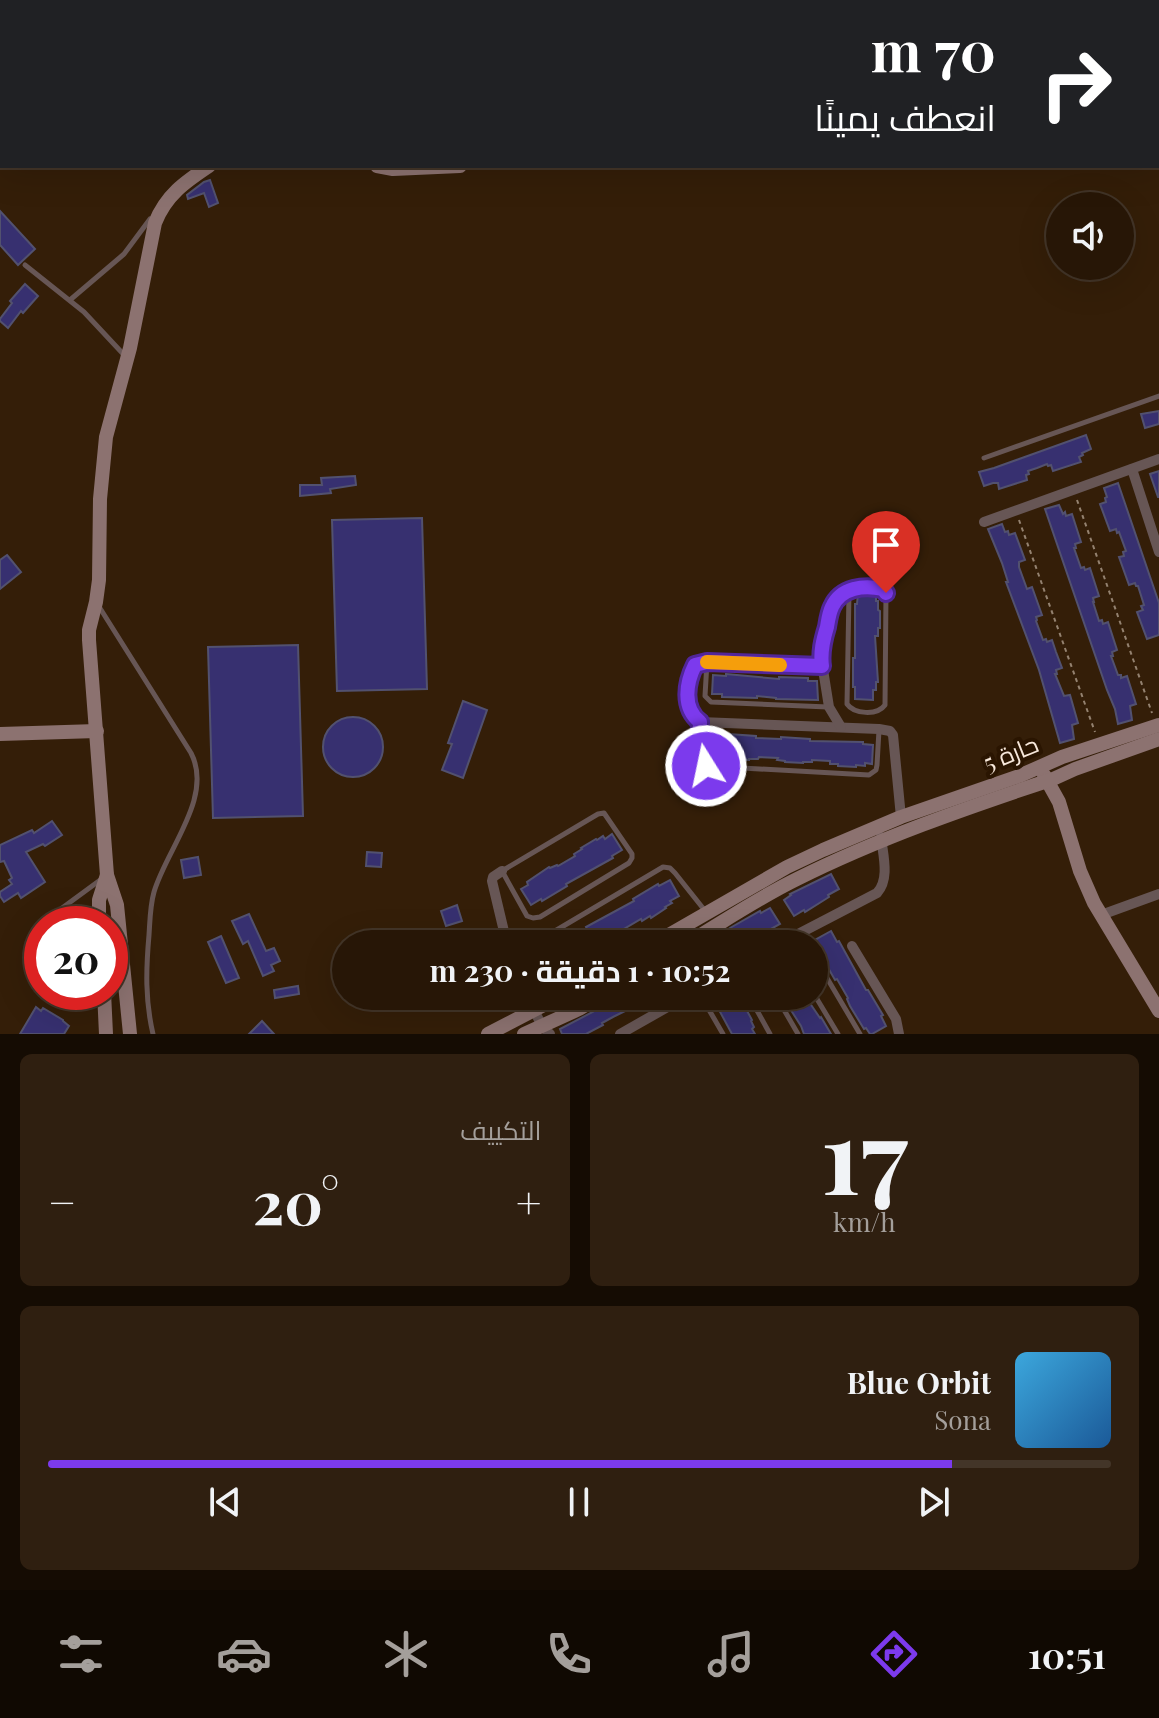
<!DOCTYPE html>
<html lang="ar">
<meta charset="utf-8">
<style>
body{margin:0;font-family:"Playfair Display",Cairo,serif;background:#2f1f10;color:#f1f3f6;direction:rtl;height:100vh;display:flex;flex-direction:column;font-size:30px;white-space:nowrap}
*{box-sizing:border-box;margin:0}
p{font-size:26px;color:#a49f9b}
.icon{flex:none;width:44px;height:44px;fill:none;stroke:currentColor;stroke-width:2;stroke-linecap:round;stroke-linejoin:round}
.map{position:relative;height:1034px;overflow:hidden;direction:ltr}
.panel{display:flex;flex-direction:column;gap:20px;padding:20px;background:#150c03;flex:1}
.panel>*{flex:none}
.hud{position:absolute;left:0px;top:0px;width:1160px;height:168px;box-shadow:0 8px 32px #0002,0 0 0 2px #433528;direction:rtl;background:#202124;color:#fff;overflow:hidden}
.tools{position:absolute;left:1046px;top:192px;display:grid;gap:16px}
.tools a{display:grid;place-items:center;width:88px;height:88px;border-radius:50%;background:#271606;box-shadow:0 8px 32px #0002,0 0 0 2px #433528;font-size:40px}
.speed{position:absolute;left:24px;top:906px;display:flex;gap:16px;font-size:40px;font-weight:700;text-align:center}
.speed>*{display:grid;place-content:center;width:104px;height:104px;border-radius:50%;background:#271606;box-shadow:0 8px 32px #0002,0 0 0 2px #433528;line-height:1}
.speed .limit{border:12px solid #d22;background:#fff;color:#111}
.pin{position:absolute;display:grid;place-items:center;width:68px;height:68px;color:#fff;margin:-82px -34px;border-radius:50% 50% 50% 0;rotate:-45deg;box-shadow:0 0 8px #0007}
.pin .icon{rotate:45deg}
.me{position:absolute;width:88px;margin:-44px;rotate:350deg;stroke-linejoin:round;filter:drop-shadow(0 0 6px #0008)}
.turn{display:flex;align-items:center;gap:28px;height:168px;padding:0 32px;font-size:36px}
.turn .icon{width:104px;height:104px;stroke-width:2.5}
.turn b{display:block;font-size:56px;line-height:68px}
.big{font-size:60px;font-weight:700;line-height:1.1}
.panel .card{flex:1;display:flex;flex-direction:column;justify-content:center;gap:12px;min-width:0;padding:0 28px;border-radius:12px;background:#2f1f10}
.panel .dial{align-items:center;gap:0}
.dial b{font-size:104px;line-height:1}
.song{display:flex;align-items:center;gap:24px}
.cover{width:96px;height:96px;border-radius:12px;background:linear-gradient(135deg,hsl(200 70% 55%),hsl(210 70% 35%))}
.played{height:8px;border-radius:4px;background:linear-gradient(90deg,#7c3aed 85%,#433528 85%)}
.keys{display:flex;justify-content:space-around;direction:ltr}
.heat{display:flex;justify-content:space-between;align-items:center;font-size:44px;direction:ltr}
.panel .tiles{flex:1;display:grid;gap:20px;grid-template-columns:1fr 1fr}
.card:last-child{grid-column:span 2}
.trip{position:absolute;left:332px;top:930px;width:496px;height:80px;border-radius:40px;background:#271606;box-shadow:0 8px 32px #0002,0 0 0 2px #433528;font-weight:700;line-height:80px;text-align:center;direction:rtl}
.dock{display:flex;height:128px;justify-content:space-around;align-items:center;background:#100902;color:#a49f9b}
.dock .icon{width:56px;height:56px}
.dock .on{color:#7c3aed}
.dock b{font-size:36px;color:#f1f3f6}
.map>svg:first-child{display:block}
.building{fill:#373070;stroke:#52516f;stroke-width:2}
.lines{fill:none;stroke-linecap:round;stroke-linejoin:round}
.path{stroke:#948270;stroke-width:2;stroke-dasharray:4 4;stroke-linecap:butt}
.lane{stroke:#675655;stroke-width:5}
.street{stroke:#675655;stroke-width:10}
.secondary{stroke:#8c7270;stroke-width:14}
.route-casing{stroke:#51269a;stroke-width:20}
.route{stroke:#7c3aed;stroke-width:14}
.slow{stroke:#f59e0b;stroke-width:14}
.labels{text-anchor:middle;stroke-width:8;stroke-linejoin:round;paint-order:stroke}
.street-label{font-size:24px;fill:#f7e8db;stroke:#2a1501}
</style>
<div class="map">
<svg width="1159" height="1034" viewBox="0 0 1159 1034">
<rect width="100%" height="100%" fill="#341e08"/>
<g class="building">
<path d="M210,180L218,203L209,207L204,193L188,199L187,195L204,182Z"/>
<path d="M0,211L35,249L18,265L0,245Z"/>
<path d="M25,284L38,296L23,313L21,311L8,328L0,321V319L12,303L10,301Z"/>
<path d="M1159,411V424L1145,428L1141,414Z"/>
<path d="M1086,435L1091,449L1082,453L1083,455L1079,457L1081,462L1053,471L1051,465L1048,466L1047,464L1037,468L1028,471L1029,474L1026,475L1027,480L999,489L998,483H993L984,486L979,472L994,468Z"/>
<path d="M1159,471V497H1158L1150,474Z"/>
<path d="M355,476L356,485L330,489L331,493L300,496V485H322L321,478Z"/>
<path d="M1118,483L1159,603V635L1147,639L1137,612L1143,610L1141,606L1144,605L1138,586H1136L1135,583L1129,585L1119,557L1124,556L1123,552L1126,551L1119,532L1117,533L1116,529L1110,531L1100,504L1106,502L1105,498L1107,497L1104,488Z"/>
<path d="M1059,505L1063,514L1065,512L1066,516L1072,514L1081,542L1075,544L1076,548H1074L1081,568L1084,567L1085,570L1090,568L1099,596L1093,598L1094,602H1093L1099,621L1102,620L1103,624L1108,622L1117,650L1112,652L1113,656H1111L1118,675H1121V678L1127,676L1136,704L1130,706L1132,720L1118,724L1115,709L1107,690L1045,509Z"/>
<path d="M422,518L427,689L337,691L332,520Z"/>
<path d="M1002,524L1005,532L1008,531L1009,535L1015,533L1025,560L1019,562V567L1027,589L1032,587L1042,615L1036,617L1037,620L1036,621L1043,640L1046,639L1047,642L1052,640L1056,652L1062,668L1056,670L1057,674H1055L1064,696L1070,695L1078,723L1072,725L1074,739L1060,743L1039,670L1006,582H1008L1002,563L988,529Z"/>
<path d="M7,555L21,572L0,589V560Z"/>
<path d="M858,593L876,594V601H878V610L880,611V628H878V636H875L878,682H876V690H873V700L855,699V687H853V658H855V604H857Z"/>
<path d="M298,645L303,816L213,818L208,647Z"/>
<path d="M726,674L779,679V677L808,678V681H817L818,700L776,699V698L757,696V698L722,697V694H712L713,675L726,676Z"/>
<path d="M463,701L487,710L463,778L442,770L452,744L448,743Z"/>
<circle cx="353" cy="747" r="30"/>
<path d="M728,734L756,736V738L781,739V737L810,739V741L863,742V744L873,745L872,764L865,763V766L856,765V767L838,766V764H830V761L812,760V762H803V763L785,762V761L777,760L778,758L759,757L758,759H749V760L731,759V758L724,757V755L714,754L715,735L728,736Z"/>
<path d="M52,821L62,835L45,846L43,844L26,852L45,882L21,898L18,893L4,902L0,896V892L12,884L9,880L12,878L4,861L0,862V845L32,830L34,833Z"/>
<path d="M612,834L622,850L612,856L613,858L566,884L567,886L542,901L541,899L531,905L521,889L528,885L527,882L549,867L550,868L557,865L558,866L575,856L574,854L582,849L581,848L596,839L597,840L603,836L605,839Z"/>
<path d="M367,852L382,853L381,867L366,866Z"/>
<path d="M198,857L201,875L184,878L181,860Z"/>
<path d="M831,874L839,889L828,895L829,897L805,912L804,910L794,916L784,900L791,895L790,894Z"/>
<path d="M670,880L679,896L670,901L672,903L665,907L666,908L651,918L650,916L642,921L641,919L624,929L625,931L619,935V936L607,944H562L587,929L586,927L634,901L633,899L658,884L659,886Z"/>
<path d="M457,905L462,921L446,926L441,911Z"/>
<path d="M770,908L780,924L769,930L770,932L750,944H730L725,935L732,931L730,928L760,911L761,913Z"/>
<path d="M249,914L266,951L274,948L280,961L271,965L274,971L263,976L248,941L243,944L232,921Z"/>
<path d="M831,931L837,942L839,941L866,990H868L883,1015L881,1016L886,1026L872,1034H870L866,1028L864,1029L850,1006L847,999L848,998L837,979L835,980L818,950L820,949L815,940Z"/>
<path d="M221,936L239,978L226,983L208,942Z"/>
<path d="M298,986L299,994L275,998L274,990Z"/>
<path d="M611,996H655L613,1017L602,1023L603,1025L586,1034H562L560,1029L606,1005Z"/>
<path d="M721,996H739L752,1020L751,1021L754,1027L752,1029L755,1034H732L719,1010L721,1009L716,999Z"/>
<path d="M782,996H805L820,1018L821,1017L831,1034H804L801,1026Z"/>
<path d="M36,1007L41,1011L43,1008L63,1020V1021L69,1026L64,1034H20Z"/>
<path d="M262,1021L274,1034H249Z"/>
</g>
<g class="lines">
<g class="path">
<path d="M1077,500L1152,713"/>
<path d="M1019,520L1095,732"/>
</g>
<g class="lane">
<path d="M832,0L833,2"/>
<path d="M1158,24H1159"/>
<path d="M25,265L84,312L126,357"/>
<path d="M70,300L124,254L150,219"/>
<path d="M984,458L1159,396"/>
<path d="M855,587L883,589L886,593L885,705C877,716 854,714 847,704L849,593L851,589Z"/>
<path d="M98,605L191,753C214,797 166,850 154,892C150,906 150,921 149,935C146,969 145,1000 153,1034"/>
<path d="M707,662L705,696L711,702L828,707"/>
<path d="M700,724L699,759L701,764L706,766L869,775L876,770L877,765L879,730"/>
<path d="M604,813L632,854V858L629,863L540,917L533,918L527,916L502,871L598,814Z"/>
<path d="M39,925L103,878"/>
<path d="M533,944L663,867L670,868L675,873L706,912"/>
<path d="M814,956L860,1034"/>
<path d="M814,994L838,1034"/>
<path d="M701,996L723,1034"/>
<path d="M749,996L770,1034"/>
<path d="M776,996L798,1034"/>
</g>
<g class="street">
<path d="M212,0L216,2"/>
<path d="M644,0L645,2"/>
<path d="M589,2L593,0"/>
<path d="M1132,469L1159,552"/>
<path d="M984,522L1159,459"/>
<path d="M822,666L707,662L695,665C686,683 682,709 700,722L879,729L890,731L893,735L901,817"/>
<path d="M841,727L829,707L821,657L832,606L840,597L851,589"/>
<path d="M502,871L493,877L492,881L507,944"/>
<path d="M1101,915L1159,894"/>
<path d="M779,944L877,893C890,879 883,855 881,837"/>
<path d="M852,946L896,1019L899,1034"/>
<path d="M527,996L542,1026L550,1034"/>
<path d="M620,1034L687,996"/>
</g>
<g class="secondary">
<path d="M696,2L699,0"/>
<path d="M377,166L393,169L460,166"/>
<path d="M0,734L97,731"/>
<path d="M1044,775L1059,802L1080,871L1094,903L1159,1011"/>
<path d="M99,924V900L107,875"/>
<path d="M653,944L787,867L823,850L901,817L1019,776L1062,757L1159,725"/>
<path d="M686,944C723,922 758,898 797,879C879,838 966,808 1053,779L1075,769L1159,739"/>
<path d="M104,992L106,1034"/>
<path d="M130,1034L117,905L107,875L89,640V630L96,602L99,580L100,499L106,437L130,348L155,223C166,195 185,182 209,166"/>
<path d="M488,1034L561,996"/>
<path d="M524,1034L579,1009L601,996"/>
</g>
</g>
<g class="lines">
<defs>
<path id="route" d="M706,766L701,764L699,759L700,722C682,708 686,683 695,665L707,662L822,666C820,652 823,640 827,627C828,621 829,613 832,607C841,587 864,585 883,589L886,593"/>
</defs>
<use href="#route" class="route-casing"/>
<use href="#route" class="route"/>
<path class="slow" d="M707,662L780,665"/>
</g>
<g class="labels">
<g class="street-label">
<text transform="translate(1011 754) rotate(-22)" y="8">حارة 5</text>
</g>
</g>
</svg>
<div class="tools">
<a><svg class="icon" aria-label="sound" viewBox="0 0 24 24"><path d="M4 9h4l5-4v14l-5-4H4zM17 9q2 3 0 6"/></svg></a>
</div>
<div class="speed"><div class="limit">20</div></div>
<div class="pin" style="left:886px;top:593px;background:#d93025"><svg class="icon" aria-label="arrive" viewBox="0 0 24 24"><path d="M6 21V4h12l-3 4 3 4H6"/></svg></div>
<svg class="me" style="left:706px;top:766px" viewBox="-20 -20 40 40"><circle r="17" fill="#7c3aed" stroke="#fff" stroke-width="3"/><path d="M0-11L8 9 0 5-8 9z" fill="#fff"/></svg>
<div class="trip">10:52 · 1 دقيقة · 230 m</div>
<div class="hud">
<div class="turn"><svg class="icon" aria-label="right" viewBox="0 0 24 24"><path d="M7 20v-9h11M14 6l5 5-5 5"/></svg><div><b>70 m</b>انعطف يمينًا</div></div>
</div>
</div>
<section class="panel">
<div class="tiles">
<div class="card dial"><b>17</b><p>km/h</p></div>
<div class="card"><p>التكييف</p>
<div class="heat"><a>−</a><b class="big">20°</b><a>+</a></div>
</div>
<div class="card">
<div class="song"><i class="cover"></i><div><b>Blue Orbit</b><p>Sona</p></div></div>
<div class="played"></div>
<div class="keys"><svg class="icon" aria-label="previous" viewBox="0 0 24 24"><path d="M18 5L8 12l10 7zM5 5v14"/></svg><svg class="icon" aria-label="pause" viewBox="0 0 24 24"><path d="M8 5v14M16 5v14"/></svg><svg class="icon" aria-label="next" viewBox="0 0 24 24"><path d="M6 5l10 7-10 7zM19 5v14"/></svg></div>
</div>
</div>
</section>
<nav class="dock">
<b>10:51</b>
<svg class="icon on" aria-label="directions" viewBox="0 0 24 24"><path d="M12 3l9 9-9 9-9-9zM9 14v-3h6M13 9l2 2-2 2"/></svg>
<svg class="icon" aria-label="music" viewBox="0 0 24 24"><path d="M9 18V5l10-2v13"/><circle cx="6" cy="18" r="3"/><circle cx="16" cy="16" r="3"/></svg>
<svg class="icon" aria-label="phone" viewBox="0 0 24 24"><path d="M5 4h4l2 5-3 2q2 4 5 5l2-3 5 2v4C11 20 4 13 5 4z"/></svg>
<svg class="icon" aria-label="climate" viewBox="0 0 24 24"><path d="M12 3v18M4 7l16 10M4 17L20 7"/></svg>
<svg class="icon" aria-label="car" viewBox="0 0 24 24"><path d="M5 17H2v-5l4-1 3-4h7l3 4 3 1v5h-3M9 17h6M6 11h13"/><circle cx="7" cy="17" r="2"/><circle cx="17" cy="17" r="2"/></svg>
<svg class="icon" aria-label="filters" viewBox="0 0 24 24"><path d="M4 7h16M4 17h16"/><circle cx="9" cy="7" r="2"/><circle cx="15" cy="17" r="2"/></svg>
</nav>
